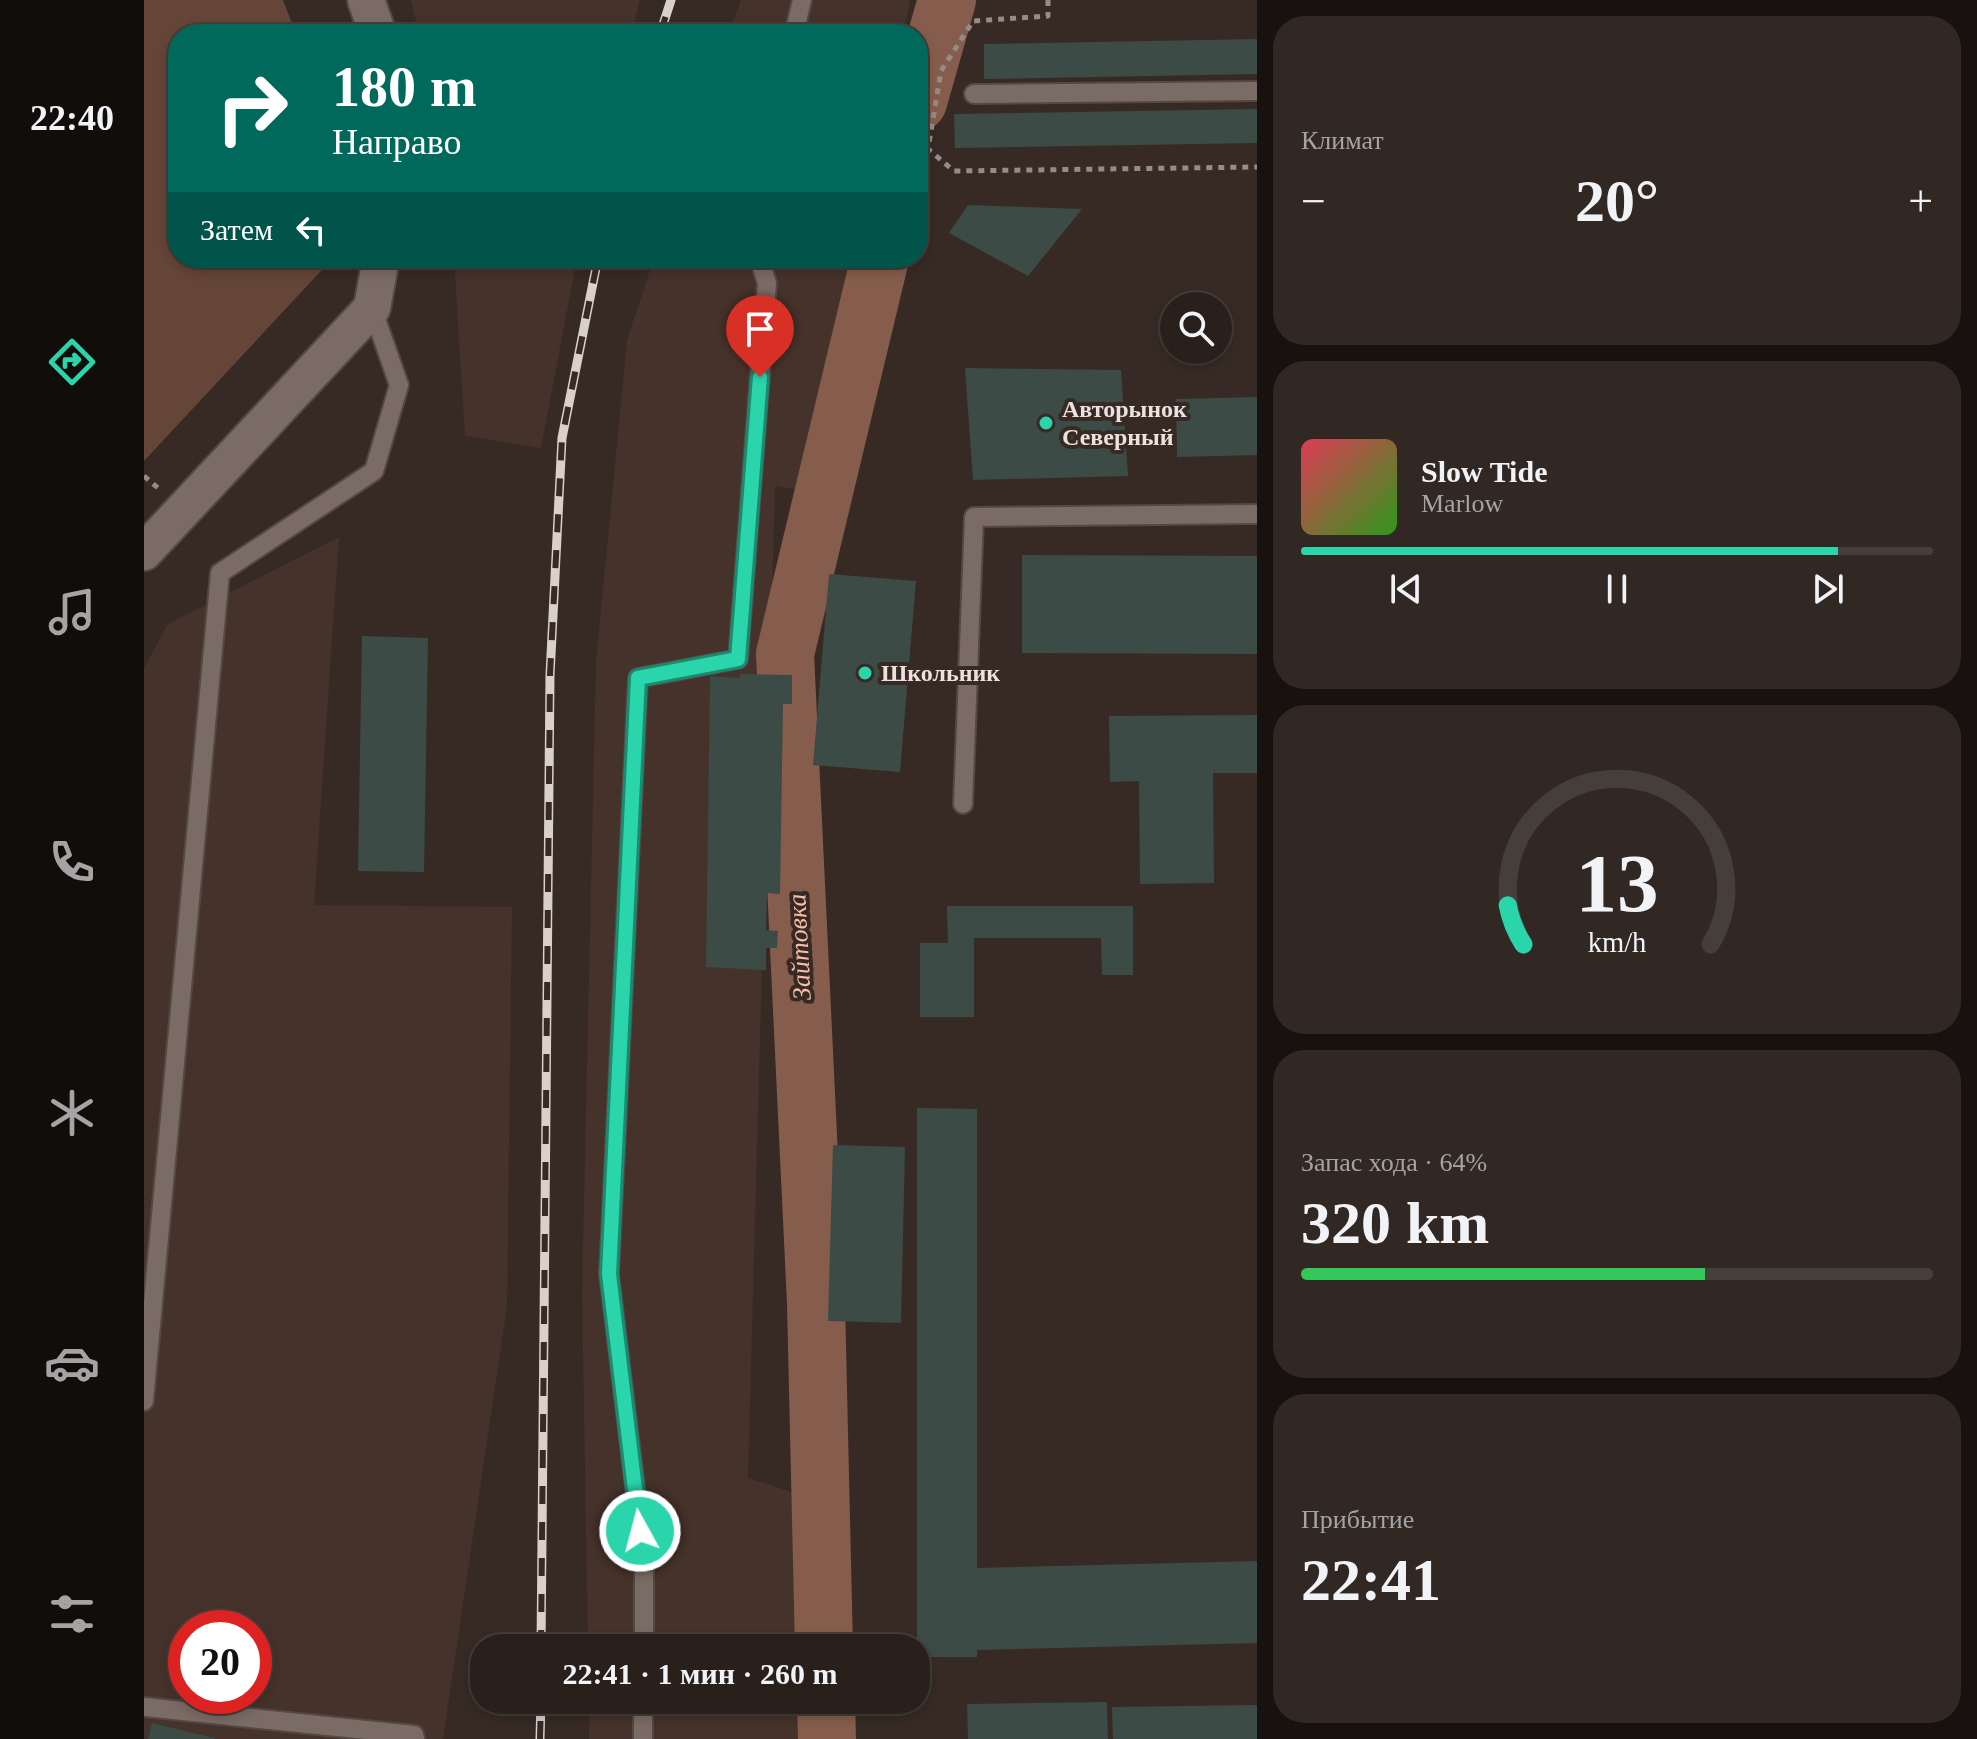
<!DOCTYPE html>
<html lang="ru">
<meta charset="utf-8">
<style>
body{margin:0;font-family:Georgia,serif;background:#312824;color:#f1f3f6;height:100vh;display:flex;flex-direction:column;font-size:30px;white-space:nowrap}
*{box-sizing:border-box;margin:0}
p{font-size:26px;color:#a5a3a3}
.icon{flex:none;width:44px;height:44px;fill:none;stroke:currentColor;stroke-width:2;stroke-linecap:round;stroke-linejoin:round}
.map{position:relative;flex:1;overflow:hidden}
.side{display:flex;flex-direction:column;gap:16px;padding:16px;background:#17120f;width:720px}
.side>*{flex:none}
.hud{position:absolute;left:24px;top:24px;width:760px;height:244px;border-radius:32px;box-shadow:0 4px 12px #0003,0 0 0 2px #453e3a;background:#00695c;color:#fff;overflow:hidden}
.buttons{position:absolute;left:1016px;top:292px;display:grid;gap:16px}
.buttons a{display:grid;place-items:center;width:72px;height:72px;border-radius:50%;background:#29201b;box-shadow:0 4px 12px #0003,0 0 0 2px #453e3a;font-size:40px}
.speed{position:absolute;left:24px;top:1610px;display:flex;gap:16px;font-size:40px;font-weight:700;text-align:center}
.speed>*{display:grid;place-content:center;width:104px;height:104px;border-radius:50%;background:#29201b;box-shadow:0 4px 12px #0003,0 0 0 2px #453e3a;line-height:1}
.speed .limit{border:12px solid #d22;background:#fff;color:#111}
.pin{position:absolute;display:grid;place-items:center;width:68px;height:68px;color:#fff;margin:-82px -34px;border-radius:50% 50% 50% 0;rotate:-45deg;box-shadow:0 0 8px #0007}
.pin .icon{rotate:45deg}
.me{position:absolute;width:88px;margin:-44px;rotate:353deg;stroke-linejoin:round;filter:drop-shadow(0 0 6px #0008)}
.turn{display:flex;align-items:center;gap:28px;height:168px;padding:0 32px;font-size:36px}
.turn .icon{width:104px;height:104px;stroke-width:2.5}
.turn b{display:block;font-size:56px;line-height:68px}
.then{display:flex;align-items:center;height:76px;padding:0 32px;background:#0003;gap:16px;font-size:30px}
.big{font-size:60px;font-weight:600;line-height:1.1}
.side .card{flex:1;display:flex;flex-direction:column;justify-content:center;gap:12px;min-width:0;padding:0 28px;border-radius:32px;background:#312824}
.side .dial{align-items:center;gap:0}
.dial svg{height:208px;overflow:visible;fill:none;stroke:#453e3a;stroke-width:7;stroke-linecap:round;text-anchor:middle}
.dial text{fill:#f1f3f6;stroke:none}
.song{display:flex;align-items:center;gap:24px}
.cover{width:96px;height:96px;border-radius:12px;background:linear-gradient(135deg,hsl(350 70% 55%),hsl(110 70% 35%))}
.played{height:8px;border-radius:4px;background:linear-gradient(90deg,#2ad5ac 85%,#453e3a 85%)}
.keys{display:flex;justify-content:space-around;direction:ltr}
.heat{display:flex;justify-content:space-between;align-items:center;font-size:44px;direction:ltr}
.charge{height:12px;border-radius:6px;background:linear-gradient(90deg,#34c759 64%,#453e3a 0)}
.trip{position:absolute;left:326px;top:1634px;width:460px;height:80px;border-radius:32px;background:#29201b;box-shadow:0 4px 12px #0003,0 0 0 2px #453e3a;font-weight:600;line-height:80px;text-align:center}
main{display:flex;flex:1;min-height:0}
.dock{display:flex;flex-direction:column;width:144px;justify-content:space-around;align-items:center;background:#100d0b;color:#a5a3a3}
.dock .icon{width:56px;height:56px}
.dock .current{color:#2ad5ac}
.dock b{font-size:36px;color:#f1f3f6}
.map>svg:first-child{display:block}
.built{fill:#45322a;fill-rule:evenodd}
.green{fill:#654538}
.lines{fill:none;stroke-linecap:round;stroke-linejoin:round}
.river{stroke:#865d4c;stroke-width:58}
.building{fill:#3c4b46}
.service-casing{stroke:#534843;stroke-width:22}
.minor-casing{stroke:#534843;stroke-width:40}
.path{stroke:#968b86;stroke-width:5;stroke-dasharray:6 6;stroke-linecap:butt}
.service{stroke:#7b6b65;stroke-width:18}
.minor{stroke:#7b6b65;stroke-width:36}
.rail-casing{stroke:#d9cfcb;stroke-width:9}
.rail{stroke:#372a24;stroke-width:6;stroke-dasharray:18;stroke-linecap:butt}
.route-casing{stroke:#1b8a70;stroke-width:20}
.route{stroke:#2ad5ac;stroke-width:14}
.poi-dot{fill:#2ad5ac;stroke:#372a24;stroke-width:3}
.labels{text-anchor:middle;stroke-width:8;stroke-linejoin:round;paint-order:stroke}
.poi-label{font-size:24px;font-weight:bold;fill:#ebe2de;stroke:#372a24;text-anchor:start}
.water-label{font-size:26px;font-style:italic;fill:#f6bea8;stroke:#372a24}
</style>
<main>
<nav class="dock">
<b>22:40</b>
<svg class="icon current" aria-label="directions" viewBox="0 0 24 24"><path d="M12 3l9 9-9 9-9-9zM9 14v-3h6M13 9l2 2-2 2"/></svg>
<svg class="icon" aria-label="music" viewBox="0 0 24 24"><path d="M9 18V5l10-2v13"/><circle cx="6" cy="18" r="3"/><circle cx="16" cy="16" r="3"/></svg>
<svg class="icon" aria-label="phone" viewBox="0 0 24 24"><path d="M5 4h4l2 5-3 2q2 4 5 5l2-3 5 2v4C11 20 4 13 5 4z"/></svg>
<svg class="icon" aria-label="climate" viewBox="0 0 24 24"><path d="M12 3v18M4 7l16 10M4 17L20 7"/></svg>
<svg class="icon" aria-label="car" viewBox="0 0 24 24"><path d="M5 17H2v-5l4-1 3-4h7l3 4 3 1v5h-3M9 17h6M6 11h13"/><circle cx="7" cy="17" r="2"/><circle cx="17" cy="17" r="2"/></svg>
<svg class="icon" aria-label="filters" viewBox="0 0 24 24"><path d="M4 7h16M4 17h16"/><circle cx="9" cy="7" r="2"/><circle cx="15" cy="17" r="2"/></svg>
</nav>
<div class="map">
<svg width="1113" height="1739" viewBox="0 0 1113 1739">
<rect width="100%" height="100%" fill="#372a24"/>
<g class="built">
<path d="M267,0H496L487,34H275Z"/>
<path d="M597,0H766L759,34H585Z"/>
<path d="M310,258H433L397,448L321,436Z"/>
<path d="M510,258H712L662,491L631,486L604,1478L660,1496L664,1648H444L438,1292L452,662L483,340Z"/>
<path d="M195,537L170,905L368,907L363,1306L299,1739H0V668L24,624ZM42,1628H110V1696H42Z"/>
<path d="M445,1700H666L667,1739H445Z"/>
</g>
<path class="green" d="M0,0H139L152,34H34V258H189L0,461Z"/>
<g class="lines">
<g class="river">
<path d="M774,102L803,0"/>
<path d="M680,1648L672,1303L641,654L736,258"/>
<path d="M682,1700L683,1739"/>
</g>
</g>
<g class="building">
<path d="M1113,39V74L840,79V44Z"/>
<path d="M1113,109V143L811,148L810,114Z"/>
<path d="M824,205L938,209L884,276L805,233Z"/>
<path d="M821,368L977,370L984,476L829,480Z"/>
<path d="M1113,397V455L1033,457L1032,399Z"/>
<path d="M878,555L1113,556V654L878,653Z"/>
<path d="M685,574L772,581L756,772L669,765Z"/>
<path d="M218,636L284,638L280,872L214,871Z"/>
<path d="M596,674L648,675V704H639L636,894L623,893L622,930L634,931L633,948H622V970L562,967L566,676L596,678Z"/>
<path d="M1113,715V773H1069L1070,883L996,884L995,781L966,782L965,716Z"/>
<path d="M803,906H989V975H958L957,938H830V1017H776V943H804Z"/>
<path d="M773,1108L833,1109V1568L1113,1561V1643L833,1650V1657H773Z"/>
<path d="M689,1145L761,1147L757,1323L684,1321Z"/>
<path d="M963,1702L964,1739H824L823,1704Z"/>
<path d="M1113,1705V1739H969L968,1707Z"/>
<path d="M8,1723L70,1738V1739H4Z"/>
</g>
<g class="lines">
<defs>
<g id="service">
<path d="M650,34L658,0"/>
<path d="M830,94L1113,91"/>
<path d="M819,804L830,517L1113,514"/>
<path d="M0,1401L76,573L230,471L255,385L228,308"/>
<path d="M500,1648V1560L465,1274L494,678L594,659L623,283L615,258"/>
<path d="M0,1707L270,1735L271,1739"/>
<path d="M499,1739V1700"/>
</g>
<g id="minor">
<path d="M222,0L234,34"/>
<path d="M0,552L228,308L237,258"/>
</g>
</defs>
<use href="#service" class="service-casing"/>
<use href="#minor" class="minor-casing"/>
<g class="path">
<path d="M904,0V16L829,21L797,71L784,149L810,171L1113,167"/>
<path d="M0,476L14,488"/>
</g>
<use href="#service" class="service"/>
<use href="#minor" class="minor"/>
<defs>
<g id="rail">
<path d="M516,34L527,0"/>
<path d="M397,1648L406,675L418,438L454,258"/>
<path d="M396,1739L397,1700"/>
</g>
</defs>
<use href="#rail" class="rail-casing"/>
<use href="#rail" class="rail"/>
</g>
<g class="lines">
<defs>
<path id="route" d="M496,1531L465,1274L494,678L594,659L616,377"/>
</defs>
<use href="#route" class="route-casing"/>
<use href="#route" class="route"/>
</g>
<g class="poi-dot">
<circle cx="902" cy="423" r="8"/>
<circle cx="721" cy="673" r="8"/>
</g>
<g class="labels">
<g class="poi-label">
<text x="918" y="417">Авторынок<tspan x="918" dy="28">Северный</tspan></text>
<text x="737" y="681">Школьник</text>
</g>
<g class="water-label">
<text transform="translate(655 947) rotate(-93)" y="9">Зайтовка</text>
</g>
</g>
</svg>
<div class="buttons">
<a><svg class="icon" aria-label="search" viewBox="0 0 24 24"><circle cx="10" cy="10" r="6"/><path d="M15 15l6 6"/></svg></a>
</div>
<div class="speed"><div class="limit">20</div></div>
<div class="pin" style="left:616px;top:377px;background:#d93025"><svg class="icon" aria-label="arrive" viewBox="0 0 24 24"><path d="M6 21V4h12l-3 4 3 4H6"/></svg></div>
<svg class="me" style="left:496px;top:1531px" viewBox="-20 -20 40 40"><circle r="17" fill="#2ad5ac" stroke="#fff" stroke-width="3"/><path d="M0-11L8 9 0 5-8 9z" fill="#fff"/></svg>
<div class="trip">22:41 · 1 мин · 260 m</div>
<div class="hud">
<div class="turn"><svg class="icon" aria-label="right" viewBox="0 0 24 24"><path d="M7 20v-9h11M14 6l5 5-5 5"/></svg><div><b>180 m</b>Направо</div></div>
<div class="then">Затем<svg class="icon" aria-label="left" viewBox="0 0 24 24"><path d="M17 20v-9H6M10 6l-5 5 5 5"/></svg></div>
</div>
</div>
<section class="side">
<div class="card"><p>Климат</p>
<div class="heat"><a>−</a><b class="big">20°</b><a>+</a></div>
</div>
<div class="card">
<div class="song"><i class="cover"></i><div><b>Slow Tide</b><p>Marlow</p></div></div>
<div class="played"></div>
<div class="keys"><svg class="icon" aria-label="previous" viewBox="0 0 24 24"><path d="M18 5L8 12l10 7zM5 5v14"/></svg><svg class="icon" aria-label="pause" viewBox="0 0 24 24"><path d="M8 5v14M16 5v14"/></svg><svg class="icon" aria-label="next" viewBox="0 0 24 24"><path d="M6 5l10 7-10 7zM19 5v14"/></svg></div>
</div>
<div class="card dial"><svg viewBox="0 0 100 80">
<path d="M14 69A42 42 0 1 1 86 69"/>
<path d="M14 69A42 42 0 0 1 8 54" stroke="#2ad5ac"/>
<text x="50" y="56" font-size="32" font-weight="700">13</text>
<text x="50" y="72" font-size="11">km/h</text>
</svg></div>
<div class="card"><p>Запас хода · 64%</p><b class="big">320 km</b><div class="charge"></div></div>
<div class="card"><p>Прибытие</p><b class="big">22:41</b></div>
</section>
</main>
